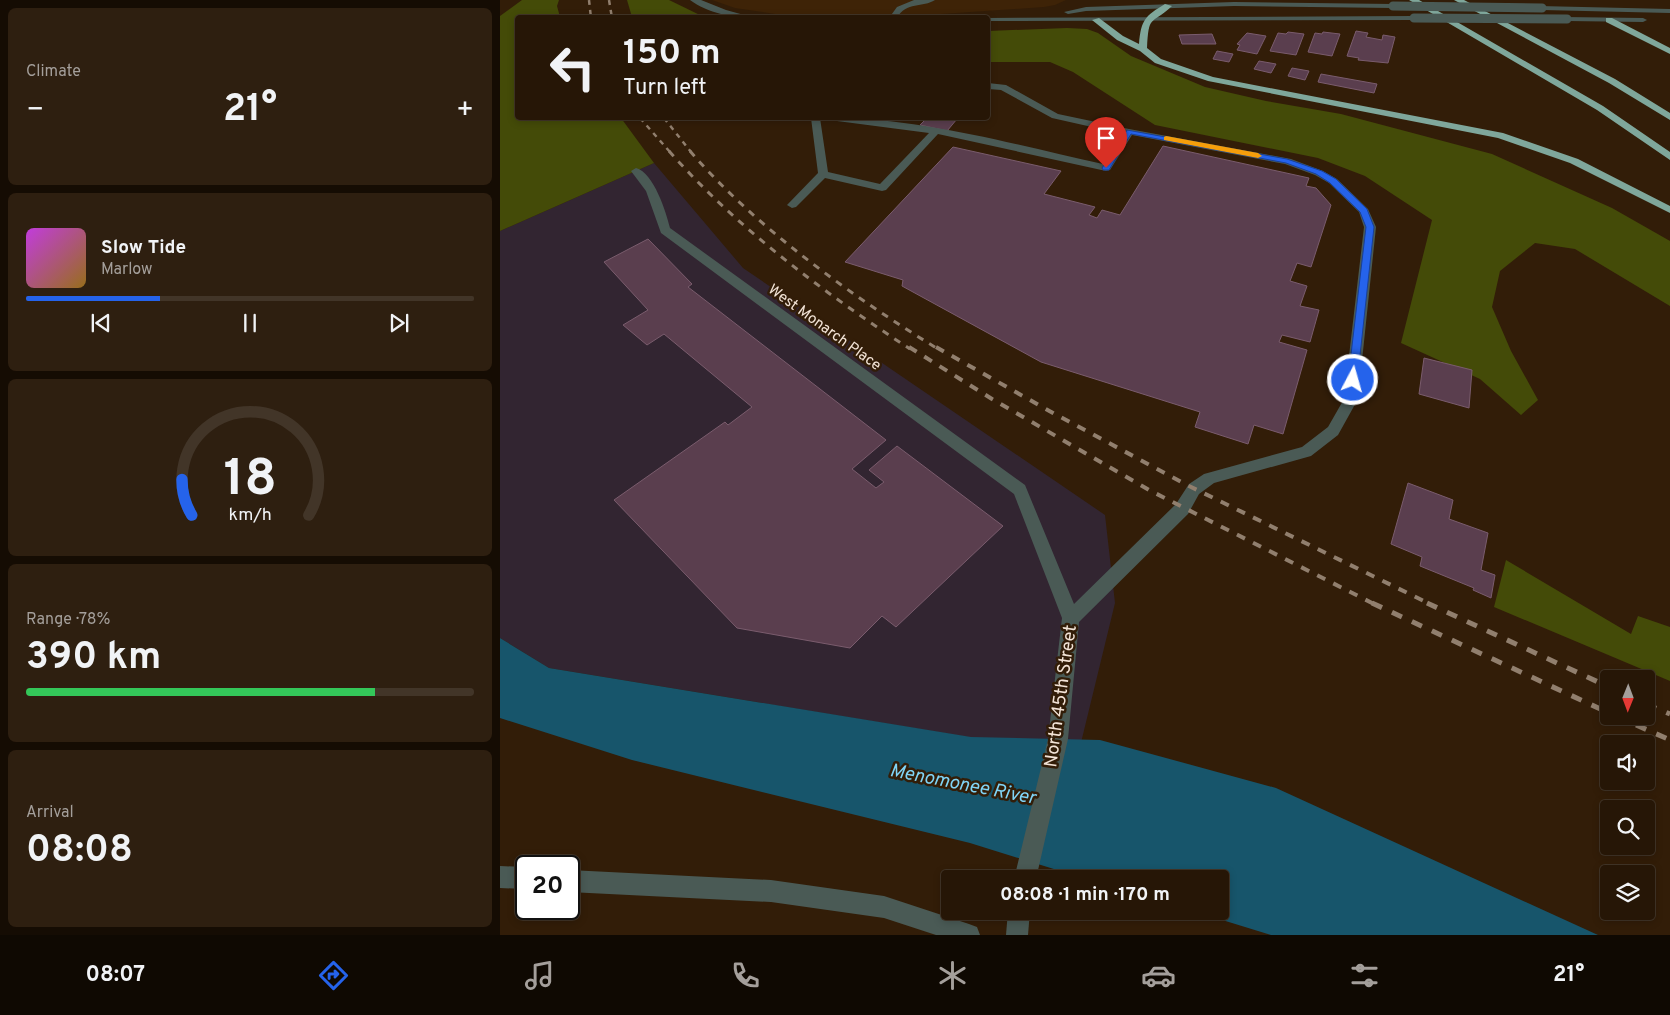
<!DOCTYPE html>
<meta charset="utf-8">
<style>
body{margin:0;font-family:Overpass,sans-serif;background:#2e1f10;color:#f1f3f6;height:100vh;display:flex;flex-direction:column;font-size:19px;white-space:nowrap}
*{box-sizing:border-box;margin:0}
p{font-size:16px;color:#a49f9b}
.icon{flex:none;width:28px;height:28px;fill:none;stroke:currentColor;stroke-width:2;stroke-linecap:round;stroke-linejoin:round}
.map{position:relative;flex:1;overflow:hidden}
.sheet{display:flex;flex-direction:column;gap:8px;padding:8px;background:#150c03;width:500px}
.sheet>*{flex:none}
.guide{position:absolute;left:15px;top:15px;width:475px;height:105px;border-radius:5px;box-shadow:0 2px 8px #0003,0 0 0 1px #423528;background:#261606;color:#f1f3f6;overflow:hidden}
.needle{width:32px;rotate:181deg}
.tools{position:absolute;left:1100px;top:670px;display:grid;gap:10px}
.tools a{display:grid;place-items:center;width:55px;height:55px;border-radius:5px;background:#261606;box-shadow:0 2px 8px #0003,0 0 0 1px #423528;font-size:25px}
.speed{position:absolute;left:15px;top:855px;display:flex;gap:10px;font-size:25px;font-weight:700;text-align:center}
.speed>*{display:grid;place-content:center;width:65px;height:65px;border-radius:50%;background:#261606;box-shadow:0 2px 8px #0003,0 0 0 1px #423528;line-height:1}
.speed .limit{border:2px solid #111;border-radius:8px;background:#fff;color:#111}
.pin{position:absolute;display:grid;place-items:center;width:42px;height:42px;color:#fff;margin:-51px -21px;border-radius:50% 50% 50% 0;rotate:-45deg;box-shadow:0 0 5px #0007}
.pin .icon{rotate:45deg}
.me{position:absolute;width:55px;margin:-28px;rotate:6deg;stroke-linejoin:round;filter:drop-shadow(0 0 4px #0008)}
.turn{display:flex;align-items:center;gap:18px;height:105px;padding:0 25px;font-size:22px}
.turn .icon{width:65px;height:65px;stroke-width:2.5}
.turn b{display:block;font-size:35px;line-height:42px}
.big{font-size:38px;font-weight:700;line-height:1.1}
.sheet .card{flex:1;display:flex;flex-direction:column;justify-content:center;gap:8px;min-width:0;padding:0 18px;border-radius:8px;background:#2e1f10}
.sheet .dial{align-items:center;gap:0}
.dial svg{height:130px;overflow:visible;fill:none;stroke:#423528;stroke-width:7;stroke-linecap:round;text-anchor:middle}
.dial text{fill:#f1f3f6;stroke:none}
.song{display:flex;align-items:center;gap:15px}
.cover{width:60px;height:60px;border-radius:8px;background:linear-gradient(135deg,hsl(290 70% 55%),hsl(40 70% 35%))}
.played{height:5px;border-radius:2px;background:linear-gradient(90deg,#2563eb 30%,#423528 30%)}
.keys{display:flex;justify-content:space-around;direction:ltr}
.heat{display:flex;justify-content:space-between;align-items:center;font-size:28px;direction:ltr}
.charge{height:8px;border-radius:4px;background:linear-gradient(90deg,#34c759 78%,#423528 0)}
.trip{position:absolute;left:441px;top:870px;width:288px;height:50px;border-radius:5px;background:#261606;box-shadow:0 2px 8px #0003,0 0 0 1px #423528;font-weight:700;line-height:50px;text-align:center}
.menu{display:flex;height:80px;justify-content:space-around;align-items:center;background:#0f0902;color:#a49f9b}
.menu .icon{width:35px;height:35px}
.menu .active{color:#2563eb}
.menu b{font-size:22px;color:#f1f3f6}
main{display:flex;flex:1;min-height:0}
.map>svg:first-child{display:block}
.built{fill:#3e2307}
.industrial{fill:#322531}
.green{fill:#444b08}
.water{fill:#17556b}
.building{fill:#5a3e4e;stroke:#7a5c6d}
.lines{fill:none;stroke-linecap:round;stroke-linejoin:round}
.minor{fill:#4a5a55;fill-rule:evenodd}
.highway{fill:#7fa79b;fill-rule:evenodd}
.rail-far3{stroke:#917f6e;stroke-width:2.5;stroke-dasharray:5 5;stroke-linecap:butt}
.rail-far2{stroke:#917f6e;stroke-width:3;stroke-dasharray:7 7;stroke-linecap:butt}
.rail-far1{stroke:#917f6e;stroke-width:4;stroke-dasharray:9 9;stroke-linecap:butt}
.rail{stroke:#917f6e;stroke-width:5;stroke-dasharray:11 11;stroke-linecap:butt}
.minor-bridge{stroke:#4a5a55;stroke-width:9}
.route{fill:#2563eb;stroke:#184099}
.slow{fill:#f59e0b}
.labels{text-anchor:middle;stroke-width:5;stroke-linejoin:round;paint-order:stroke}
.street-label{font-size:15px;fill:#f3e4d7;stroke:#321d08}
.near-street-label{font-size:18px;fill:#f3e4d7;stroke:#321d08}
.near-water-label{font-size:19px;font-style:italic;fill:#80d4f6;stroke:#321d08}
</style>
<main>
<section class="sheet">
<div class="card"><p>Climate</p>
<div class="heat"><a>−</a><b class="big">21°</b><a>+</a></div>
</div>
<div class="card">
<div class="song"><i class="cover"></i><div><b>Slow Tide</b><p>Marlow</p></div></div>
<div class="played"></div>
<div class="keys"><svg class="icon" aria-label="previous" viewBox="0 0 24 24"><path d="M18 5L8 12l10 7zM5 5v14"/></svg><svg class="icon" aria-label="pause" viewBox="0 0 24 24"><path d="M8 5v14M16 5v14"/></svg><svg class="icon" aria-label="next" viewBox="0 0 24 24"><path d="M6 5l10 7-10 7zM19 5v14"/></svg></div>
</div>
<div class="card dial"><svg viewBox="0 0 100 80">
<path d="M14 69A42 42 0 1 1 86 69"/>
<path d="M14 69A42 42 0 0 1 8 47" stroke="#2563eb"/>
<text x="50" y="56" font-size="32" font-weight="700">18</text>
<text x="50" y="72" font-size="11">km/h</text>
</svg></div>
<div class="card"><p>Range · 78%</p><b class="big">390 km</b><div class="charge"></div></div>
<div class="card"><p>Arrival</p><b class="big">08:08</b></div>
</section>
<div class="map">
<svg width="1170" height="935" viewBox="0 0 1170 935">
<rect width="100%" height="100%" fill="#321d08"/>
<path class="built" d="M212,0H566L555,5L544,7L383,18L295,17L235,8Z"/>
<path class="industrial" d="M154,163L243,268L605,515L615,603L578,755L49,668L0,638V231Z"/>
<g class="green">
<path d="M22,0H59L57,6L60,17L18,18V118H121L154,163L0,231V16Z"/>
<path d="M127,0H169L204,17H132Z"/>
<path d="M567,28L587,29L598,33L631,56L705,87L766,101L841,114L992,154L1112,208L1170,241V306L1075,249L1035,243L1000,271L992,307L1011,351L1038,400L1021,415L980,379L901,343L932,220L865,176L818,158L655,125L573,72L550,62H488V31Z"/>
<path d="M1006,560L1131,634L1138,616L1170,627V681L994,607Z"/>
</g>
<path class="water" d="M0,638L49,668L471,737L600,740L776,788L1098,935H771L693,911H720V879H586L470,843L132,760L0,718Z"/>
<g class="building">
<path d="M856,31L868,33L866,37L882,40L883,35L895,37L888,63L858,60L859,58L847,56Z"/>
<path d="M788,32L804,34L796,55L770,51L778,33L786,34Z"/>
<path d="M823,32L840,34L832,56L808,52L815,33L822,34Z"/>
<path d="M747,33L766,36L757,54L737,50L740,45L737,44Z"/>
<path d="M712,34L716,44H682L679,35Z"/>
<path d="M717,51L733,54L729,62L713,59Z"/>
<path d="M759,61L776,64L771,73L754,69Z"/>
<path d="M792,68L809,71L805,80L788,76Z"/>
<path d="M821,74L877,84L874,93L818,82Z"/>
<path d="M427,118H450L457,119L447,131L420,125Z"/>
<path d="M663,146L809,178L806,186L816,188L831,205L811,267L797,263L790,281L807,286L800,306L819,310L810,342L782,335L779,342L807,350L783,434L754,425L748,444L695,427L700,412L541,362L402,286L403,280L345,262L453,147L561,171L544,194L595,207L589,215L597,218L602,210L620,215Z"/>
<path d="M148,239L192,284L188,287L386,440L352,469L376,488L384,482L369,470L397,446L503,526L396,627L382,616L350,648L237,628L114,500L225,422L228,425L252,407L164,334L147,345L123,325L148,310L104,262Z"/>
<path d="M924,358L972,370L969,408L919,394Z"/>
<path d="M908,483L953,500L949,519L988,533L981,570L995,575L991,598L973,590L974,588L920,566L922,557L891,544Z"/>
</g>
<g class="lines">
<g class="minor">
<path d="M190,0H201L226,10L255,18C234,18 207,13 190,0Z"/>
<path d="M414,0H435C423,8 406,1 397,18H389L397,7Z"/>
<path d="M734,2L893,4L897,6L893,8L734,6L586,11L568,14L564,12L586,7Z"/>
<path d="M1039,6L1170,9V13L1042,10L1038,8Z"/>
<path d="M914,16H917V20L488,21V18H485Z"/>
<path d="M1064,17L1143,18L1147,20L1143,22L1067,21H1064Z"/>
<path d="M488,83L506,85L558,114L629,129L791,159L823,171L837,179L868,209L876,227L858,399L838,435L811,456L714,483L699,494L688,514L579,622L568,739L536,879H514L548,739L562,618L514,494L161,233L146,191L131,171L136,168C154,173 166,212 170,228L525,485L574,604L676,504L689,484L704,474L802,447L828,427L844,399L864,227L859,212L829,183L815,175L785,164L632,135L610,170L606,171L438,134L386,190L382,191L325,178L296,207L292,208L287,205L318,173L311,118H320L328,172L380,184L429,133L337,121L333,118C422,118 516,145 603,164L623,134L552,118L501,90L488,89Z"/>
<path d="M0,866L26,867V889L0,888Z"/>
<path d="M69,870L271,880L384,896L469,924L477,927L480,935H436L384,918L271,902L69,892Z"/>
<path d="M508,911H530L528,935H506Z"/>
</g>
<g class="highway">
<path d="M909,0H919L1103,106L1170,152V160L1097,110Z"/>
<path d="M954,0H964L1115,79L1170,113V120L1109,83Z"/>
<path d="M665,4L672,6C650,26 649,14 647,48L661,59L713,77L1003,133L1078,159L1170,206V213L1070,163L998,138L708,81L655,63L640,51L617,40L592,20L599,18L623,36L639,44C641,20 645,16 665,4Z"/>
<path d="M1106,18H1112L1170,48V54L1106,22Z"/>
</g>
<g class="rail-far3">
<path d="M89,0L91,18"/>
<path d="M109,0L112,18"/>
<path d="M140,118L170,152"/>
<path d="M164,118L191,152"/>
</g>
<g class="rail-far2">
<path d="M169,151C238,229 323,292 410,349"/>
<path d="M190,151C255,227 353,297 438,349"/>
</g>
<g class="rail-far1">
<path d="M409,347L492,399L649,490L874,604"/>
<path d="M436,347L553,413L689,486L930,604"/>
</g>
<g class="rail">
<path d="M872,603L1109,713"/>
<path d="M927,603L1109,687"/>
<path d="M1146,704L1170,714"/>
<path d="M1116,716L1170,740"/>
</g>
<g class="minor-bridge">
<path d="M893,6L1042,8"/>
<path d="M914,18L1067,19"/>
</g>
</g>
<path class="route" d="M627,130L787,159L822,171L836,179L867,209L874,227L857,383H849L848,380L866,227L860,212L830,183L816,174L786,163L631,134L609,170H603L602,168Z"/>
<path class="slow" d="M666,136L758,153L762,156L758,158L664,140V137Z"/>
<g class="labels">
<g class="street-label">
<text transform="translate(325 327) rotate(36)" y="5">West Monarch Place</text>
</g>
<g class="near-street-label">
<text transform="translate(560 696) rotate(-82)" y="6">North 45th Street</text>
</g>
<g class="near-water-label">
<text transform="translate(463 783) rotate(11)" y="7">Menomonee River</text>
</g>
</g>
</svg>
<div class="tools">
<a><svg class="needle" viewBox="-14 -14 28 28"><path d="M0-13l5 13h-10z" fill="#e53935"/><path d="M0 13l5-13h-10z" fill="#a49f9b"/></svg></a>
<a><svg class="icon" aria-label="sound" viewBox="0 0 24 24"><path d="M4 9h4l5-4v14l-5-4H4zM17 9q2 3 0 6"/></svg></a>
<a><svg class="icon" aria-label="search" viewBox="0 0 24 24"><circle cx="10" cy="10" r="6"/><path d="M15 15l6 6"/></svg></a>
<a><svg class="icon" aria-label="layers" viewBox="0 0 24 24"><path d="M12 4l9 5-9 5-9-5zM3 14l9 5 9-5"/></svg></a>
</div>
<div class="speed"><div class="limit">20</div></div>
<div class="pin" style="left:606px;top:168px;background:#d93025"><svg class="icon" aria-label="arrive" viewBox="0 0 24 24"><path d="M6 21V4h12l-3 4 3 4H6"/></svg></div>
<svg class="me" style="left:853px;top:380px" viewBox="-20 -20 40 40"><circle r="17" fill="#2563eb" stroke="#fff" stroke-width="3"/><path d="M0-11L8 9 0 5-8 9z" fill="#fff"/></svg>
<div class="trip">08:08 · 1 min · 170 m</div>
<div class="guide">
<div class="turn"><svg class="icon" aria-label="left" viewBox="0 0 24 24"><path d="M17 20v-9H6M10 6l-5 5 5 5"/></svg><div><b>150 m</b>Turn left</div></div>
</div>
</div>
</main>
<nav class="menu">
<b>08:07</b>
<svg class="icon active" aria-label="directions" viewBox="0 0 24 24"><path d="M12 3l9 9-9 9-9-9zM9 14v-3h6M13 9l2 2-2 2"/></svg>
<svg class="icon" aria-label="music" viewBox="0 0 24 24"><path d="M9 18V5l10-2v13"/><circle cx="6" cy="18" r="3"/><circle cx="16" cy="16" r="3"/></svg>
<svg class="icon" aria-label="phone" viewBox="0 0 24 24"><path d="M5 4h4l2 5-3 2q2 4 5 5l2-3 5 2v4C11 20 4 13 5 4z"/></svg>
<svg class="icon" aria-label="climate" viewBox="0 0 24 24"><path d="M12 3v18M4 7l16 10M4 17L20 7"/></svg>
<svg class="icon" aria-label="car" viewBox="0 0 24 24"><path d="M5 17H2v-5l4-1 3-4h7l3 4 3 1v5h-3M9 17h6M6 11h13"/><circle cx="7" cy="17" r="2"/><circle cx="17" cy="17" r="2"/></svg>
<svg class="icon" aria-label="filters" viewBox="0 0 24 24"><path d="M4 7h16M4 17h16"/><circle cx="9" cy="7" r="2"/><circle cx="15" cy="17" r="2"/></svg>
<b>21°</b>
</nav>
